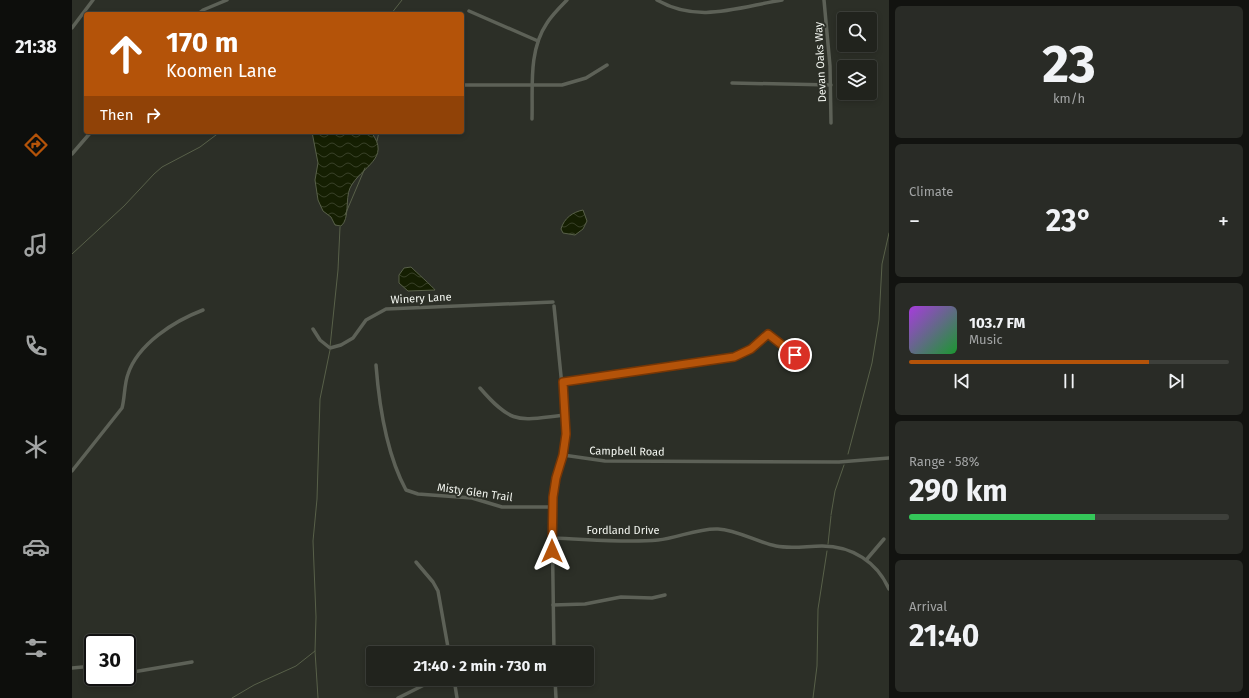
<!DOCTYPE html>
<meta charset="utf-8">
<style>
body{margin:0;font-family:"Fira Sans",sans-serif;background:#292b26;color:#f1f3f6;height:100vh;display:flex;flex-direction:column;font-size:15px;white-space:nowrap}
*{box-sizing:border-box;margin:0}
p{font-size:13px;color:#a2a4a4}
.icon{flex:none;width:22px;height:22px;fill:none;stroke:currentColor;stroke-width:2;stroke-linecap:round;stroke-linejoin:round}
.map{position:relative;flex:1;overflow:hidden}
.drawer{display:flex;flex-direction:column;gap:6px;padding:6px;background:#121310;width:360px}
.drawer>*{flex:none}
.top-card{position:absolute;left:12px;top:12px;width:380px;height:122px;border-radius:4px;box-shadow:0 2px 6px #0003,0 0 0 1px #3e403b;background:#b45309;color:#fff;overflow:hidden}
.tools{position:absolute;left:765px;top:12px;display:grid;gap:8px}
.tools a{display:grid;place-items:center;width:40px;height:40px;border-radius:4px;background:#21231d;box-shadow:0 2px 6px #0003,0 0 0 1px #3e403b;font-size:20px}
.speed{position:absolute;left:12px;top:634px;display:flex;gap:8px;font-size:20px;font-weight:700;text-align:center}
.speed>*{display:grid;place-content:center;width:52px;height:52px;border-radius:50%;background:#21231d;box-shadow:0 2px 6px #0003,0 0 0 1px #3e403b;line-height:1}
.speed .limit{border:2px solid #111;border-radius:6px;background:#fff;color:#111}
.pin{position:absolute;display:grid;place-items:center;width:34px;height:34px;color:#fff;margin:-17px;border:2px solid #fff;border-radius:50%;box-shadow:0 1px 4px #0007}
.me{position:absolute;width:44px;margin:-22px;rotate:0deg;stroke-linejoin:round;filter:drop-shadow(0 0 3px #0008)}
.turn{display:flex;align-items:center;gap:14px;height:84px;padding:0 16px;font-size:18px}
.turn .icon{width:52px;height:52px;stroke-width:2.5}
.turn b{display:block;font-size:28px;line-height:34px}
.then{display:flex;align-items:center;height:38px;padding:0 16px;background:#0003;gap:8px;font-size:15px}
.big{font-size:30px;font-weight:700;line-height:1.1}
.drawer .card{flex:1;display:flex;flex-direction:column;justify-content:center;gap:6px;min-width:0;padding:0 14px;border-radius:6px;background:#292b26}
.drawer .dial{align-items:center;gap:0}
.dial b{font-size:52px;line-height:1}
.song{display:flex;align-items:center;gap:12px}
.cover{width:48px;height:48px;border-radius:6px;background:linear-gradient(135deg,hsl(280 70% 55%),hsl(130 70% 35%))}
.played{height:4px;border-radius:2px;background:linear-gradient(90deg,#b45309 75%,#3e403b 75%)}
.keys{display:flex;justify-content:space-around;direction:ltr}
.heat{display:flex;justify-content:space-between;align-items:center;font-size:22px;direction:ltr}
.charge{height:6px;border-radius:3px;background:linear-gradient(90deg,#34c759 58%,#3e403b 0)}
.trip{position:absolute;left:294px;top:646px;width:228px;height:40px;border-radius:4px;background:#21231d;box-shadow:0 2px 6px #0003,0 0 0 1px #3e403b;font-weight:700;line-height:40px;text-align:center}
main{display:flex;flex:1;min-height:0}
.tabs{display:flex;flex-direction:column;width:72px;justify-content:space-around;align-items:center;background:#0d0e0c;color:#a2a4a4}
.tabs .icon{width:28px;height:28px}
.tabs .active{color:#b45309}
.tabs b{font-size:18px;color:#f1f3f6}
.map>svg:first-child{display:block}
.water{fill:url(#water-waves);stroke:#586049}
.lines{fill:none;stroke-linecap:round;stroke-linejoin:round}
.stream{stroke:#586049;stroke-width:1}
.minor{stroke:#5d6157;stroke-width:3.5}
.route-casing{stroke:#753606;stroke-width:10}
.route{stroke:#b45309;stroke-width:7}
.labels{text-anchor:middle;stroke-width:4;stroke-linejoin:round;paint-order:stroke}
.street-label{font-size:11px;fill:#f3f6f0;stroke:#2c2f27}
</style>
<main>
<nav class="tabs">
<b>21:38</b>
<svg class="icon active" aria-label="directions" viewBox="0 0 24 24"><path d="M12 3l9 9-9 9-9-9zM9 14v-3h6M13 9l2 2-2 2"/></svg>
<svg class="icon" aria-label="music" viewBox="0 0 24 24"><path d="M9 18V5l10-2v13"/><circle cx="6" cy="18" r="3"/><circle cx="16" cy="16" r="3"/></svg>
<svg class="icon" aria-label="phone" viewBox="0 0 24 24"><path d="M5 4h4l2 5-3 2q2 4 5 5l2-3 5 2v4C11 20 4 13 5 4z"/></svg>
<svg class="icon" aria-label="climate" viewBox="0 0 24 24"><path d="M12 3v18M4 7l16 10M4 17L20 7"/></svg>
<svg class="icon" aria-label="car" viewBox="0 0 24 24"><path d="M5 17H2v-5l4-1 3-4h7l3 4 3 1v5h-3M9 17h6M6 11h13"/><circle cx="7" cy="17" r="2"/><circle cx="17" cy="17" r="2"/></svg>
<svg class="icon" aria-label="filters" viewBox="0 0 24 24"><path d="M4 7h16M4 17h16"/><circle cx="9" cy="7" r="2"/><circle cx="15" cy="17" r="2"/></svg>
</nav>
<div class="map">
<svg width="817" height="698" viewBox="0 0 817 698">
<defs>
<pattern id="water-waves" width="16" height="10" patternUnits="userSpaceOnUse"><rect width="16" height="10" fill="#151f02"/><path d="M0 5q4-4 8 0t8 0" fill="none" stroke="#384027"/></pattern>
</defs>
<rect width="100%" height="100%" fill="#2c2f27"/>
<g class="water">
<path d="M240,132H299C320,159 289,166 278,188C273,199 278,219 269,226L263,225L259,217L251,211L246,200L243,180L246,163Z"/>
<path d="M511,210L515,221L511,229L503,235L491,233L489,229C492,218 501,212 511,210Z"/>
<path d="M339,267C343,271 361,287 363,290L336,291L327,283V275L332,268Z"/>
</g>
<g class="lines">
<g class="stream">
<path d="M319,14L330,0"/>
<path d="M305,141L307,132"/>
<path d="M273,215L293,168"/>
<path d="M0,254L52,206L82,174L90,167L128,147L148,132"/>
<path d="M258,347L266,270L268,227"/>
<path d="M776,454L800,363L807,320L810,264L817,233"/>
<path d="M759,515L763,491L772,465"/>
<path d="M756,544L759,516"/>
<path d="M160,698L182,685L224,666L243,651"/>
<path d="M246,698L243,651L244,617L241,541L245,499L248,399L258,350"/>
<path d="M741,698L745,666L746,609L755,551"/>
</g>
<g class="minor">
<path d="M585,0C626,24 667,7 710,0"/>
<path d="M752,0L758,66L759,123"/>
<path d="M397,11L466,41"/>
<path d="M126,14L131,10L155,0"/>
<path d="M0,28L21,0"/>
<path d="M660,83L759,85"/>
<path d="M390,85H490L514,78L535,65"/>
<path d="M460,119C461,88 456,51 475,23C480,15 488,7 495,0"/>
<path d="M0,154L19,132"/>
<path d="M241,329L248,340L258,348L269,345L281,338L294,320L314,309L481,302"/>
<path d="M304,365C307,404 315,455 334,490L346,494L400,498L430,507H481"/>
<path d="M491,383L662,357L679,349L696,334L725,357"/>
<path d="M408,388C441,426 446,420 493,415"/>
<path d="M491,455L533,461L767,462L817,458"/>
<path d="M0,471L50,408C53,397 52,385 56,374C66,344 102,321 131,310"/>
<path d="M480,538C515,539 551,543 586,540C606,538 626,528 646,529C665,530 685,542 704,546C719,549 735,546 750,546C780,546 805,562 817,589"/>
<path d="M795,559L812,539"/>
<path d="M344,562L361,582L366,591L377,653"/>
<path d="M481,605L513,604L549,597L580,598L593,595"/>
<path d="M482,653L480,514L483,482L491,455L494,426L482,306"/>
<path d="M0,668L21,666"/>
<path d="M55,673L120,662"/>
<path d="M382,679L385,698"/>
<path d="M483,679L484,698"/>
<path d="M326,698L364,679"/>
</g>
</g>
<g class="lines">
<defs>
<path id="route" d="M480,551L481,497L484,478L491,455L494,434L491,382L662,357L679,349L696,334L723,355"/>
</defs>
<use href="#route" class="route-casing"/>
<use href="#route" class="route"/>
</g>
<g class="labels">
<g class="street-label">
<text transform="translate(748 62) rotate(-93)" y="4">Devan Oaks Way</text>
<text transform="translate(349 298) rotate(-3)" y="4">Winery Lane</text>
<text transform="translate(555 451) rotate(1)" y="4">Campbell Road</text>
<text transform="translate(403 492) rotate(8)" y="4">Misty Glen Trail</text>
<text x="551" y="534">Fordland Drive</text>
</g>
</g>
</svg>
<div class="tools">
<a><svg class="icon" aria-label="search" viewBox="0 0 24 24"><circle cx="10" cy="10" r="6"/><path d="M15 15l6 6"/></svg></a>
<a><svg class="icon" aria-label="layers" viewBox="0 0 24 24"><path d="M12 4l9 5-9 5-9-5zM3 14l9 5 9-5"/></svg></a>
</div>
<div class="speed"><div class="limit">30</div></div>
<div class="pin" style="left:723px;top:355px;background:#d93025"><svg class="icon" aria-label="arrive" viewBox="0 0 24 24"><path d="M6 21V4h12l-3 4 3 4H6"/></svg></div>
<svg class="me" style="left:480px;top:551px" viewBox="-20 -20 40 40"><path d="M0-17L14 15 0 8-14 15z" fill="#b45309" stroke="#fff" stroke-width="4"/></svg>
<div class="trip">21:40 · 2 min · 730 m</div>
<div class="top-card">
<div class="turn"><svg class="icon" aria-label="ahead" viewBox="0 0 24 24"><path d="M12 20V5M6 11l6-6 6 6"/></svg><div><b>170 m</b>Koomen Lane</div></div>
<div class="then">Then<svg class="icon" aria-label="right" viewBox="0 0 24 24"><path d="M7 20v-9h11M14 6l5 5-5 5"/></svg></div>
</div>
</div>
<section class="drawer">
<div class="card dial"><b>23</b><p>km/h</p></div>
<div class="card"><p>Climate</p>
<div class="heat"><a>−</a><b class="big">23°</b><a>+</a></div>
</div>
<div class="card">
<div class="song"><i class="cover"></i><div><b>103.7 FM</b><p>Music</p></div></div>
<div class="played"></div>
<div class="keys"><svg class="icon" aria-label="previous" viewBox="0 0 24 24"><path d="M18 5L8 12l10 7zM5 5v14"/></svg><svg class="icon" aria-label="pause" viewBox="0 0 24 24"><path d="M8 5v14M16 5v14"/></svg><svg class="icon" aria-label="next" viewBox="0 0 24 24"><path d="M6 5l10 7-10 7zM19 5v14"/></svg></div>
</div>
<div class="card"><p>Range · 58%</p><b class="big">290 km</b><div class="charge"></div></div>
<div class="card"><p>Arrival</p><b class="big">21:40</b></div>
</section>
</main>
